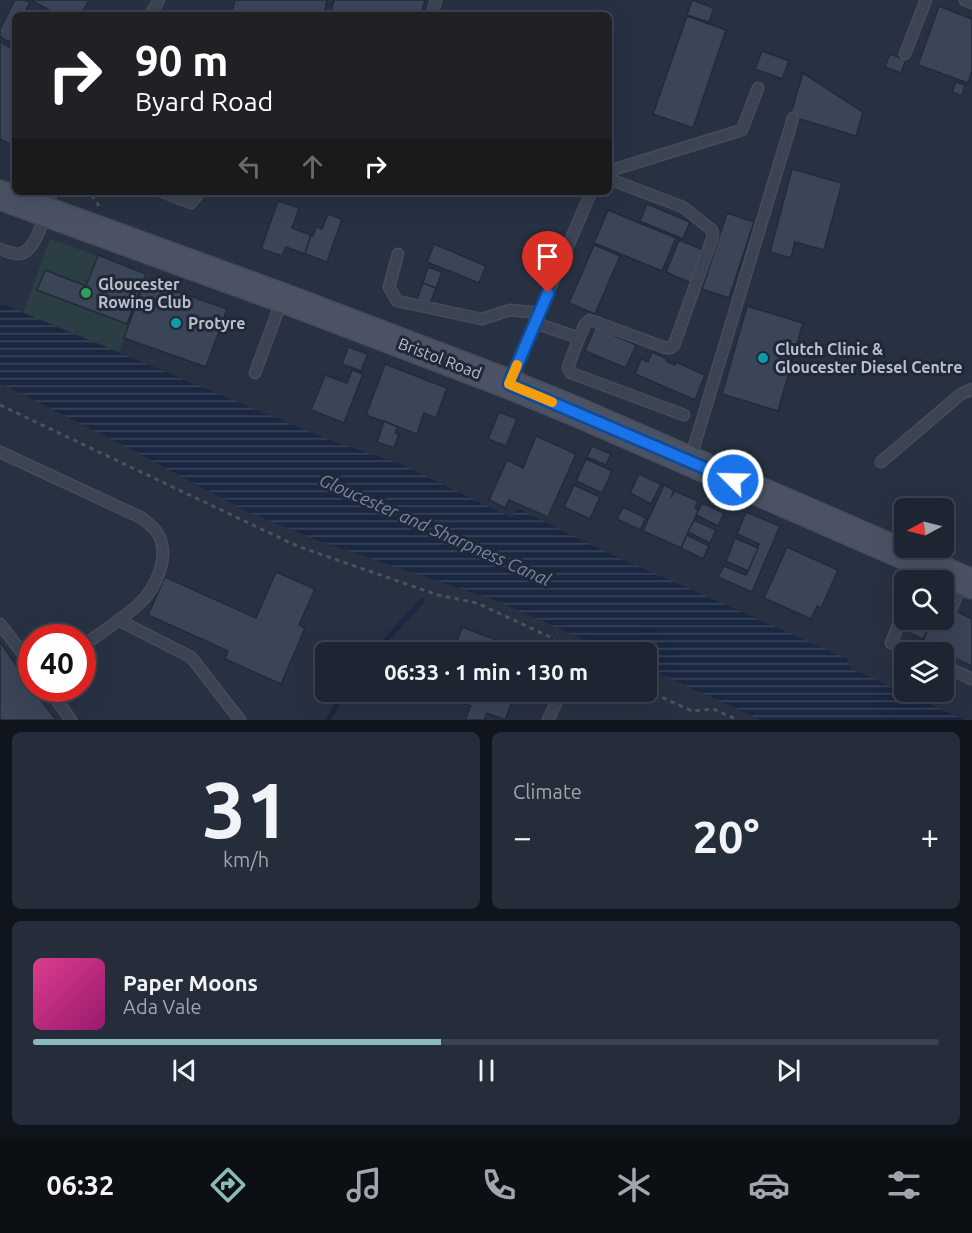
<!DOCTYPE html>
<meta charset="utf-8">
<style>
body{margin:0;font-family:Ubuntu,sans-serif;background:#262d3a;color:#f1f3f6;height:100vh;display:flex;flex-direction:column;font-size:22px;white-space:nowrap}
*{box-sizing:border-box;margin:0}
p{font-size:20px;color:#a1a5ac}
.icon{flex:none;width:33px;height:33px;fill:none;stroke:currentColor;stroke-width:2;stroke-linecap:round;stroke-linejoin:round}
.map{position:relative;height:720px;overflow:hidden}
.sheet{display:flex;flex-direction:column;gap:12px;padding:12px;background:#10141c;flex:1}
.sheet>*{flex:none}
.top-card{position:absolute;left:12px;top:12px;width:600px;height:183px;border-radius:9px;box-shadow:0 6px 24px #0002,0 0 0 2px #3c424d;background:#202124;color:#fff;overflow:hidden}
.needle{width:39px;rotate:263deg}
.tools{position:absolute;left:894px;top:498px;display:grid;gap:12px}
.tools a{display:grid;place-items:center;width:60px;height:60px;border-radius:9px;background:#1e2532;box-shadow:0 6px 24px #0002,0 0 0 2px #3c424d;font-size:30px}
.speed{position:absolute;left:18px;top:624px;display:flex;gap:12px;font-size:30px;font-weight:700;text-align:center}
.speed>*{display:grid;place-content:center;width:78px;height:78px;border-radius:50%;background:#1e2532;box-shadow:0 6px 24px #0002,0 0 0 2px #3c424d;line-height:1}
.speed .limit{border:9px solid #d22;background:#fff;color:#111}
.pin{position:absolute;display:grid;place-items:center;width:51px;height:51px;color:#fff;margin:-62px -26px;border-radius:50% 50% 50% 0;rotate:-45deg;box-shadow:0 0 6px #0007}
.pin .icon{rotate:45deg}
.me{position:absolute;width:66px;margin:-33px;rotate:293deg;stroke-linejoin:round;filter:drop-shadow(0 0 4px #0008)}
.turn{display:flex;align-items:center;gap:21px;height:126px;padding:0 24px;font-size:27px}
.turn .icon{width:78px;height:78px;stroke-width:2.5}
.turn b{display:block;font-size:42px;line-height:51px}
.lanes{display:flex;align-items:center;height:57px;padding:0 24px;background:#0003;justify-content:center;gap:30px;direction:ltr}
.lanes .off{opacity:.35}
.big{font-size:45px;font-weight:600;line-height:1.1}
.sheet .card{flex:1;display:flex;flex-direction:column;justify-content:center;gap:9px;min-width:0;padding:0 21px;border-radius:9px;background:#262d3a}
.sheet .dial{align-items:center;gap:0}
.dial b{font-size:78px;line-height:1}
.song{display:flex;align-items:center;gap:18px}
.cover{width:72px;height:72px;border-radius:9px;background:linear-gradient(135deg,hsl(330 70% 55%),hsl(320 70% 35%))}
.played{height:6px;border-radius:3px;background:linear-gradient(90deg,#8bbbb9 45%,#3c424d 45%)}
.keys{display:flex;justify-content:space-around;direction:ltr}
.heat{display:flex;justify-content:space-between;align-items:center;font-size:33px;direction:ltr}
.sheet .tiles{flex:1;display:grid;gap:12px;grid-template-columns:1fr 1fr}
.card:last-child{grid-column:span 2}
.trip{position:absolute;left:315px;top:642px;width:342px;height:60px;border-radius:9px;background:#1e2532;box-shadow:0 6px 24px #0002,0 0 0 2px #3c424d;font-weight:600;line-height:60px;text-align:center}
.menu{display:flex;height:96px;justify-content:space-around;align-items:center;background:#0c0f14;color:#a1a5ac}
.menu .icon{width:42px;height:42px}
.menu .on{color:#8bbbb9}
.menu b{font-size:27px;color:#f1f3f6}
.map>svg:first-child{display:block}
.pitch{fill:#2a3e43}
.water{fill:url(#water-rules)}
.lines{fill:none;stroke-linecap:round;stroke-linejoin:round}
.stream{stroke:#1a2740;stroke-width:5}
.building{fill:#3a4558;stroke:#232a39;stroke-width:1.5}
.lane-casing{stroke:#464c5b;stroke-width:13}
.secondary-casing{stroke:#464c5b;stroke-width:31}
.path{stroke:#43575b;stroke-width:3;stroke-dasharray:4.5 4.5;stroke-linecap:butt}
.lane{stroke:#3c4352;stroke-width:10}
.secondary{stroke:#4a5264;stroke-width:28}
.route-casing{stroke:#114b97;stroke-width:15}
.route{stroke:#1a73e8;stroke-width:10}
.slow{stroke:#f59e0b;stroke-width:10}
.leisure-dot{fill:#2e9e5b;stroke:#212837;stroke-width:2}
.culture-dot{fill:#0f9aa8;stroke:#212837;stroke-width:2}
.labels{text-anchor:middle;stroke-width:6;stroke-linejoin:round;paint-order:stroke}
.poi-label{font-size:16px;font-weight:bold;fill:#b9bfcc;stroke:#212837;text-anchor:start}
.street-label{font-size:16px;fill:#b9bfcc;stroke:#212837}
.water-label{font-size:18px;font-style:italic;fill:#7487a9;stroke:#212837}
</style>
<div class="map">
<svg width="972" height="720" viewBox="0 0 972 720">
<defs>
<pattern id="water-rules" width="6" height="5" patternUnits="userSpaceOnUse" patternTransform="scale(1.5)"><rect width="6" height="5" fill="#1a2740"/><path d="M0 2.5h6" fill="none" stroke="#39455a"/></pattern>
</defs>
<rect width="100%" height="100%" fill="#283142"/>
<path class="pitch" d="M50,239L149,274L119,352L23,313Z"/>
<path class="water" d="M0,303L332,441L401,464L512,518L517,508L606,552L848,659L850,668L965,720H761L647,668L646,652H612L497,601L319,541L248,512L126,447L0,383Z"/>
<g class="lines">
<g class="stream">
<path d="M375,652L422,601"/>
<path d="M328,720L346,692"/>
</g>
</g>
<g class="building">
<path d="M15,0H25L30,3L23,15H15V31L9,42L0,37V29Z"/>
<path d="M31,0H89L81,15H58Z"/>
<path d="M235,0H327L324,15H231Z"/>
<path d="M334,0H425L421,15H330Z"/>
<path d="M692,0L714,8L709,22L687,15Z"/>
<path d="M939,6L972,19V71L968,83L918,65Z"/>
<path d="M687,16L726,30L693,128L653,114Z"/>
<path d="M0,42L15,50V147L0,139Z"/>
<path d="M762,51L789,61L782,79L755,69Z"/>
<path d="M890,54L906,60L901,73L885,67Z"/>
<path d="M803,73L863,112L856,136L790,116Z"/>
<path d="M956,82L965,85L962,96L952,92Z"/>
<path d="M792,169L842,183L824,250L795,242L791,258L770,252Z"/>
<path d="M278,201L299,208L292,228L311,235L305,254L286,247L282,256L261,249Z"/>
<path d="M647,204L690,222L683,239L640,221Z"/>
<path d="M608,210L676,238L662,271L594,243Z"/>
<path d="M727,213L754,222L729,298L702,289Z"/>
<path d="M328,214L342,219L327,262L305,254L311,235L313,236L316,227L322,229Z"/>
<path d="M679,240L706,251L693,284L666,272Z"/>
<path d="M434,244L486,266L479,283L427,262Z"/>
<path d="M594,245L620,256L595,314L569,303Z"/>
<path d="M98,255L146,274L127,324L37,290L45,270L86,286Z"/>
<path d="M428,267L442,272L436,288L423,283Z"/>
<path d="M145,280L227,309L206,367L124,338Z"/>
<path d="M423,283L436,288L430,304L417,299Z"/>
<path d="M747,306L803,323L778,411L722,394Z"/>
<path d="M595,327L636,345L626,368L585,351Z"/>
<path d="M348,347L368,354L361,371L342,364Z"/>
<path d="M652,352L667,359L666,361L675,365L676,362L705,375L695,400L635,374L641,359L648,362Z"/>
<path d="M385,364L447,388L436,418L424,413L417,434L366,415Z"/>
<path d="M352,370L363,374L344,423L311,410L325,375L347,383Z"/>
<path d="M499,412L517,419L506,446L488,439Z"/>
<path d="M384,421L398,427L395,433L399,434L394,448L377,442Z"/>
<path d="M536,436L576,454L548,517L509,500L505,508L489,500L507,460L523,468Z"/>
<path d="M592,446L611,454L606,465L587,457Z"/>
<path d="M586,459L612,471L602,493L576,481Z"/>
<path d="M639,474L661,484L651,504L630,493Z"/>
<path d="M574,485L600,497L590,519L564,507Z"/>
<path d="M664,485L674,490L671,497L675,491L698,501L695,508L699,510L681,548L643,531Z"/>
<path d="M702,503L724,513L718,526L696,515Z"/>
<path d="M623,507L646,518L640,530L617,519Z"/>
<path d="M746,512L780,526L752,592L718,577L724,566L746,575L759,544L737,534Z"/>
<path d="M694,520L716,530L710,543L688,532Z"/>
<path d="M687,535L709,546L703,559L681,548Z"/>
<path d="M735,538L758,548L748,571L726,561Z"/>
<path d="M787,547L838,570L821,608L817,606L811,619L764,598Z"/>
<path d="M276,572L315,589L299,625L305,628L281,684L225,659L228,651L148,615L165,577L256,618Z"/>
<path d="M944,605L972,619V666L922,643L932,620H944Z"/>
<path d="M911,620H932L923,639L905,631Z"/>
<path d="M462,627L527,652H453Z"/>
<path d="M0,642L32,688L56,720H0Z"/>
<path d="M438,692H516L505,720L487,713L484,720H465L471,706L437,693Z"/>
</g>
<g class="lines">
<defs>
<g id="lane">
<path d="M965,0L972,3"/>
<path d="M150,15L159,0"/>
<path d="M432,15L436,0"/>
<path d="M905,54L926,0"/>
<path d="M609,171L742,130L758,88"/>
<path d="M163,192L178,198L182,192"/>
<path d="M178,198L191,203L200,192"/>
<path d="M0,249C6,251 12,254 19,254C38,252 46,208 52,192"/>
<path d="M398,254L389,287L397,301L482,319L510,310L539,313"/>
<path d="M535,323L579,338L568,367L571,373L684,415"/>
<path d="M579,338L585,324L590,320L666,348H671L674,345L713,236L712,230L683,207L609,179"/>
<path d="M255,373L282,300"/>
<path d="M509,384L591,192"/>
<path d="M0,452L142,518C147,522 152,526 156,531C172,553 157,588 138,605C121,620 101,633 82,646"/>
<path d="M690,460L793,118"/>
<path d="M881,462L961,394L972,389"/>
<path d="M951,609L963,582"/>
<path d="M904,611L891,643L913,652"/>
<path d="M118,620L191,657L240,720"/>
<path d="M0,624L32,666"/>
<path d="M944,666L972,679"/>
<path d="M48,688L71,720"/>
<path d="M548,720L561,692"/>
</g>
<path id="secondary" d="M0,195L283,298L509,384L577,412L972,584"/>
</defs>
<use href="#lane" class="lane-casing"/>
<use href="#secondary" class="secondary-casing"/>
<g class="path">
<path d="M83,192L92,196L99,206"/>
<path d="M0,405L297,546L438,595L477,603L550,637L568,652"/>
<path d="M646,690L692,711L713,709L738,720"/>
</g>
<use href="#lane" class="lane"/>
<use href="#secondary" class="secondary"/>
</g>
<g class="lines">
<defs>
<path id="route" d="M548,293L509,384L733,480"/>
</defs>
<use href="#route" class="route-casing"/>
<use href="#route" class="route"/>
<path class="slow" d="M517,365L509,384L552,402"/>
</g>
<circle class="leisure-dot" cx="86" cy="293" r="6"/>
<g class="culture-dot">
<circle cx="176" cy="323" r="6"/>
<circle cx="763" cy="358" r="6"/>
</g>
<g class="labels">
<g class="poi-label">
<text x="98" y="290">Gloucester<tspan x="98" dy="18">Rowing Club</tspan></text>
<text x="188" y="329">Protyre</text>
<text x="775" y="355">Clutch Clinic &amp;<tspan x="775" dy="18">Gloucester Diesel Centre</tspan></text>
</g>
<g class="street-label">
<text transform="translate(440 358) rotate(21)" y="6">Bristol Road</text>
</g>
<g class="water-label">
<text transform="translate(435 530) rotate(24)" y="6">Gloucester and Sharpness Canal</text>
</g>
</g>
</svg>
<div class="tools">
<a><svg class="needle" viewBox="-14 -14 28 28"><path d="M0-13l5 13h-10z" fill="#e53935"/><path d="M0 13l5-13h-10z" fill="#a1a5ac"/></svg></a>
<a><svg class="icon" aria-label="search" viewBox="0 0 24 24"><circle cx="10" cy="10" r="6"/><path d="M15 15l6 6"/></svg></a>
<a><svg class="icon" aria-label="layers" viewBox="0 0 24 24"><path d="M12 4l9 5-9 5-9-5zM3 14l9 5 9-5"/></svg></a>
</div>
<div class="speed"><div class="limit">40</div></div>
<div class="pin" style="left:548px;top:293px;background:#d93025"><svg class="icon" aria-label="arrive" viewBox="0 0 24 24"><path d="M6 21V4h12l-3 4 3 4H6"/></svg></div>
<svg class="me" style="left:733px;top:480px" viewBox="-20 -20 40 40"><circle r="17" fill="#1a73e8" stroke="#fff" stroke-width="3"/><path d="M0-11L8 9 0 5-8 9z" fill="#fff"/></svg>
<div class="trip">06:33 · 1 min · 130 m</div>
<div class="top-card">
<div class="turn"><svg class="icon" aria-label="right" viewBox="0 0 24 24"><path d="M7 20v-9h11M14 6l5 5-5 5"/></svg><div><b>90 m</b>Byard Road</div></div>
<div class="lanes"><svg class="icon off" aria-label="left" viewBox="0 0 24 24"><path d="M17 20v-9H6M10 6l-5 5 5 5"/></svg><svg class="icon off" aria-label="ahead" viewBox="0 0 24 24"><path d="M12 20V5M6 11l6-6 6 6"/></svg><svg class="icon" aria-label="right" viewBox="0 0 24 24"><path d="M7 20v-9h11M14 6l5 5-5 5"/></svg></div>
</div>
</div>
<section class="sheet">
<div class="tiles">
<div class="card dial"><b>31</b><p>km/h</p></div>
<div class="card"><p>Climate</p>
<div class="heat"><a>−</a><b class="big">20°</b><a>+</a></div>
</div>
<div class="card">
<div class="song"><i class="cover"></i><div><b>Paper Moons</b><p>Ada Vale</p></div></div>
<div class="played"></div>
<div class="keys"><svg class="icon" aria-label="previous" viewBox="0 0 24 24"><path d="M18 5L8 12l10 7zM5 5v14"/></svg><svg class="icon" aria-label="pause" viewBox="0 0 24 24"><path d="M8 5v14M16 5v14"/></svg><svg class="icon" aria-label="next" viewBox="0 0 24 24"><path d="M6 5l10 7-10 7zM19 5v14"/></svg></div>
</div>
</div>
</section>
<nav class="menu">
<b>06:32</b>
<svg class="icon on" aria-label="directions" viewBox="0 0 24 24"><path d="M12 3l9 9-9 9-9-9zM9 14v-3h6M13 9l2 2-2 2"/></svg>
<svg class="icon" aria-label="music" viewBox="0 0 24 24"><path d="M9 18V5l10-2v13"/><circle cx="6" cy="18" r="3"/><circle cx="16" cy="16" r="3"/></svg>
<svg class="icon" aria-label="phone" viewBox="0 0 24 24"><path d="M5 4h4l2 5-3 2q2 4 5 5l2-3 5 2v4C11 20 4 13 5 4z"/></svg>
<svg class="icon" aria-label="climate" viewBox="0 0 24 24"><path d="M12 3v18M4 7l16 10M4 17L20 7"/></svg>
<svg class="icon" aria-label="car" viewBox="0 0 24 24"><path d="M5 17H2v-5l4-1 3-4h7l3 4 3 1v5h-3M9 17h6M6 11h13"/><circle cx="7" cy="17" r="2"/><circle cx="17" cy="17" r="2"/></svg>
<svg class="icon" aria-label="filters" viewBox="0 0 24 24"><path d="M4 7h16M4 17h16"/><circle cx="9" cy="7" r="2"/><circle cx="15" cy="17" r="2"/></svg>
</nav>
